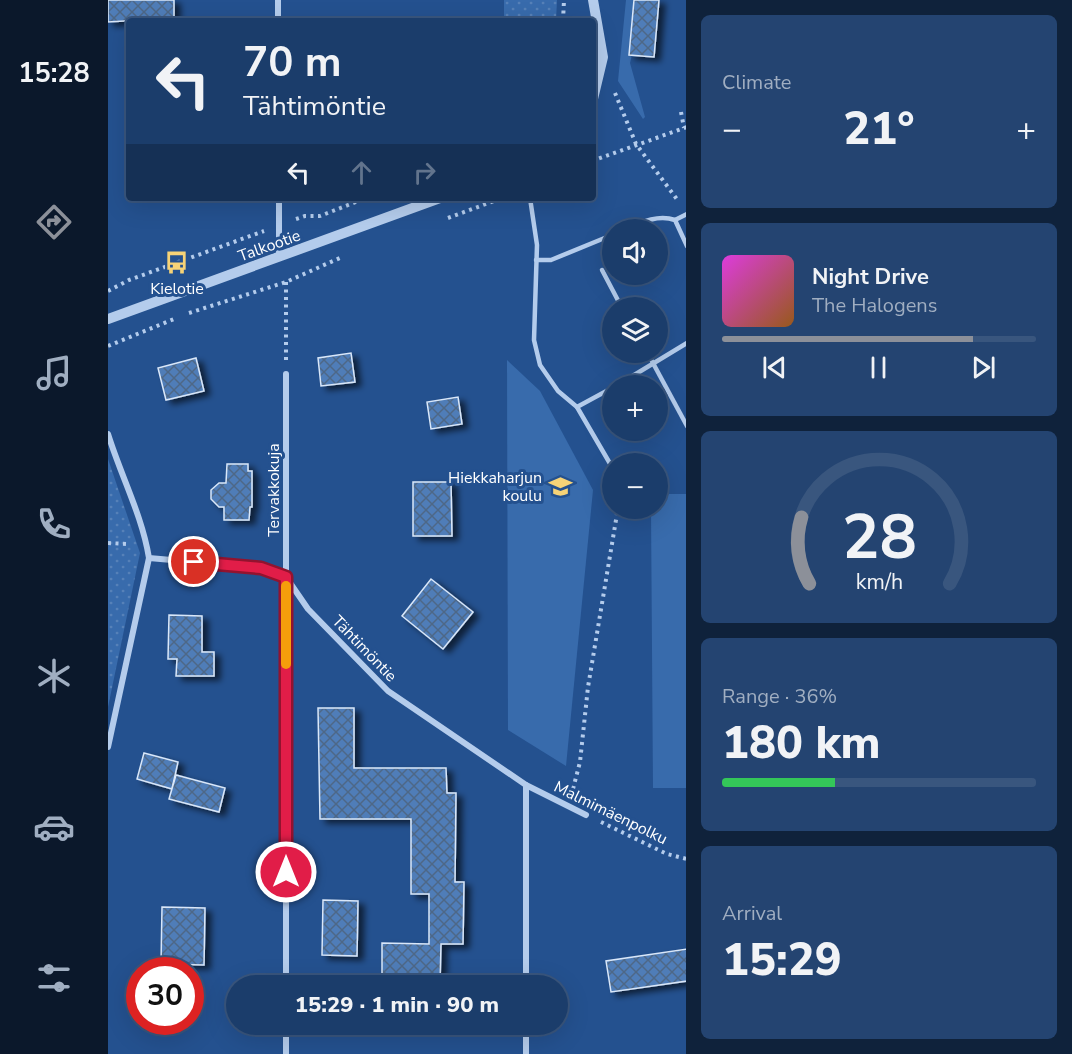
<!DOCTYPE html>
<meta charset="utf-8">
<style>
body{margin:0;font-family:"Nunito Sans",sans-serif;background:#244471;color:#f1f3f6;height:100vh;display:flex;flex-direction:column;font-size:22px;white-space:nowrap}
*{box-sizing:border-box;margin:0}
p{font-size:20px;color:#a0aec1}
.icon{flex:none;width:33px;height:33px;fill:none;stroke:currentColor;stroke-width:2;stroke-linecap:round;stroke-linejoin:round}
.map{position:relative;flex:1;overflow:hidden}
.panel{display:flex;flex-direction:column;gap:15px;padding:15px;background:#0f223b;width:386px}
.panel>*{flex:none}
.hud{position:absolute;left:18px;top:18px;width:470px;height:183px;border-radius:6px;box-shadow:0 6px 24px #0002,0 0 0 2px #39567e;background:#1b3d6b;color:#f1f3f6;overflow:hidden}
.buttons{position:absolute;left:494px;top:219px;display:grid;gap:12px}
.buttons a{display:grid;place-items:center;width:66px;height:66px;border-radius:50%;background:#1b3d6b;box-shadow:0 6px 24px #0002,0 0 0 2px #39567e;font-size:30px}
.speed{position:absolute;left:18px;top:957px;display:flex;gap:12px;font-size:30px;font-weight:700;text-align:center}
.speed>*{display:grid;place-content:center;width:78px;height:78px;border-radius:50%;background:#1b3d6b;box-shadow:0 6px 24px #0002,0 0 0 2px #39567e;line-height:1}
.speed .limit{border:9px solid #d22;background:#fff;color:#111}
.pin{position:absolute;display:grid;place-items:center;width:51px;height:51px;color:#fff;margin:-26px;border:3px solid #fff;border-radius:50%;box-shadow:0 2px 6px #0007}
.me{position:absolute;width:66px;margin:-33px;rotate:0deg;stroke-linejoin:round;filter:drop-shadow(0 0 4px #0008)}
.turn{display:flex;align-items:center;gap:21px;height:126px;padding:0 18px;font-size:27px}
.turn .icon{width:78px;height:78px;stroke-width:2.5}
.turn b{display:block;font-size:42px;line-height:51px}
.lanes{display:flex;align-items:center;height:57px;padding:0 18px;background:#0003;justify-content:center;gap:30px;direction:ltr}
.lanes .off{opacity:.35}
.big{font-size:45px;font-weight:800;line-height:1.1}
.panel .tile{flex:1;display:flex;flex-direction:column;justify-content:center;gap:9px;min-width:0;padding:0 21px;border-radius:9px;background:#244471}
.panel .dial{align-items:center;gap:0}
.dial svg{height:156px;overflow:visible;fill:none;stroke:#39567e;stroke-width:7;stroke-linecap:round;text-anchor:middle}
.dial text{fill:#f1f3f6;stroke:none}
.song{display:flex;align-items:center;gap:18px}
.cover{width:72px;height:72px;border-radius:9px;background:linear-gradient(135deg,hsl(300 70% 55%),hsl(30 70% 35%))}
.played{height:6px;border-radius:3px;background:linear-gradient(90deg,#8c9099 80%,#39567e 80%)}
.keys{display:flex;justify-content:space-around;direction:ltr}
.heat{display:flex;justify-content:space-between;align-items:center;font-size:33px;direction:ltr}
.charge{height:9px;border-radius:4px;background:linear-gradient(90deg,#34c759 36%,#39567e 0)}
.trip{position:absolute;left:118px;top:975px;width:342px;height:60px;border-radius:30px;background:#1b3d6b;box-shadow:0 6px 24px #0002,0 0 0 2px #39567e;font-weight:800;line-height:60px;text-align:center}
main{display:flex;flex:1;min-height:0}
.dock{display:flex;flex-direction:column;width:108px;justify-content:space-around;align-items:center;background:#0b182b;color:#a0aec1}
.dock .icon{width:42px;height:42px}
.dock .active{color:#8c9099}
.dock b{font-size:27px;color:#f1f3f6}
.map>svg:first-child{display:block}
.grass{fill:#386bac}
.park{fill:url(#park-dots)}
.building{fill:url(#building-cross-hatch);stroke:#d9e7f9;stroke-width:1.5;filter:url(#shadow)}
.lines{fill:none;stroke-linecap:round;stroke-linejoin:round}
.path{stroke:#b4ccec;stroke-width:4;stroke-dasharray:3 4.5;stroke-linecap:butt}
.service{stroke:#b4ccec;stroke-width:4.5}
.minor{stroke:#b4ccec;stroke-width:6}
.tertiary{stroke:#b4ccec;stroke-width:10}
.route-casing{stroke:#92132f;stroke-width:15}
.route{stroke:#e11d48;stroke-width:10}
.slow{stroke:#f59e0b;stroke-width:10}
.labels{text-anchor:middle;stroke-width:6;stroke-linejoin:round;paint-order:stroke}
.street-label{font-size:16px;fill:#fff;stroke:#24518f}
.poi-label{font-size:16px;fill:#fff;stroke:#24518f}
</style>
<main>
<nav class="dock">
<b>15:28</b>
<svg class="icon active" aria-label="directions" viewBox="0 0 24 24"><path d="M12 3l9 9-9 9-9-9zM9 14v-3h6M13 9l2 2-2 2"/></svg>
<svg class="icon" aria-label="music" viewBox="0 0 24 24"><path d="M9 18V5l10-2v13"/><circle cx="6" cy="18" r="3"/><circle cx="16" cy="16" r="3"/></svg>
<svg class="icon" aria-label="phone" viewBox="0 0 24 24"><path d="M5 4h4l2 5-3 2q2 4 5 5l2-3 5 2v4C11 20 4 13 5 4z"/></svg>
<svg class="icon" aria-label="climate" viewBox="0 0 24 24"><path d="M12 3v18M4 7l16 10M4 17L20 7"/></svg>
<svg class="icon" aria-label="car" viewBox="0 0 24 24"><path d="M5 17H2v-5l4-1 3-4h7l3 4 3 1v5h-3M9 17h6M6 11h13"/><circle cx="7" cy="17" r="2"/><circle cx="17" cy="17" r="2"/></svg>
<svg class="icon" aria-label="filters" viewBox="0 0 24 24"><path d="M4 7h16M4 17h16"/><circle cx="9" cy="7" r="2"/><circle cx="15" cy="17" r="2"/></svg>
</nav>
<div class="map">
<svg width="579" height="1054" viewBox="0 0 579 1054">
<defs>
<pattern id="park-dots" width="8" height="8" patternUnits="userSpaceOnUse" patternTransform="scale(1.5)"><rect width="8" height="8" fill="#386bac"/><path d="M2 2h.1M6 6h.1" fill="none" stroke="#5681b8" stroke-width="1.8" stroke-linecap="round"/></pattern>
<pattern id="building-cross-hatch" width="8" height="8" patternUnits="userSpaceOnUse" patternTransform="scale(1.5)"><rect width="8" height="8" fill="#507db8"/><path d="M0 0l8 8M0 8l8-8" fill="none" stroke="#4e6787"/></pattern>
<filter id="shadow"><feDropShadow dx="6" dy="4" stdDeviation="3" flood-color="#0009"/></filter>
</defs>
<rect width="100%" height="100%" fill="#24518f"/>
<g class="grass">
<path d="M518,0H526L521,54L524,55L522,63L537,117L535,119L510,81Z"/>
<path d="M399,360L432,391L485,490L458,766L400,730Z"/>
<path d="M549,494H578V788H545L543,509L549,508Z"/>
</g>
<g class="park">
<path d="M396,0H449L448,21H396Z"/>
<path d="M0,459L32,553L0,707Z"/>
</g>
<g class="building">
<path d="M0,0H66V18L0,22Z"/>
<path d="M526,0H551L546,57L521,55Z"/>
<path d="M243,353L247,382L213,386L210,358Z"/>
<path d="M88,358L96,391L58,400L50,368Z"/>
<path d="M350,397L354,424L323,429L319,402Z"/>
<path d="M119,464H140V471H144V507H142L141,520H116V507H111L103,499V490L111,483H118Z"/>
<path d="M305,482H343L344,536H305Z"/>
<path d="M323,579L365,612L335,649L294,616Z"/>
<path d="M61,615L94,616V652H106V676H68L69,659H60Z"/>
<path d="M210,708H246V768H338L339,793H348L347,882H356L355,944H333L332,983L274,982V943L321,944V894H303V819H212Z"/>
<path d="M36,753L70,762L64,789L29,779Z"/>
<path d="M68,775L117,788L111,812L61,799Z"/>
<path d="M215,900L250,901L249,956L214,955Z"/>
<path d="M54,907L97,908L96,965L53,964Z"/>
<path d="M579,949V981L503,992L498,961Z"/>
</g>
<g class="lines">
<g class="path">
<path d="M455,21L456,0"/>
<path d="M507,93L528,144L571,202"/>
<path d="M573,112L576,128"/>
<path d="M484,161L579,127"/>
<path d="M340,218L394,198"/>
<path d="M188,219L197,216H212L258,198"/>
<path d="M178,282V360"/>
<path d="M0,291L21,280L156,231"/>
<path d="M81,313L178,282L234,257"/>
<path d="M0,346L66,319"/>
<path d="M0,543L20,544"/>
<path d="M465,789L472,762L480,687L510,508"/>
<path d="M493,822L559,854L579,859"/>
</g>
<g class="service">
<path d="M422,198L429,245L426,340L432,365L450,391L469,407L504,467"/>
<path d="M567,220L579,214"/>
<path d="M516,230C532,223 549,214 567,220L579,246"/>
<path d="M428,260H443L504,235"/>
<path d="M494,270L514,308"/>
<path d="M539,352L579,426"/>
<path d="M508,386L579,343"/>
<path d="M469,407L504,388"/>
</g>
<g class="minor">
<path d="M170,0V21"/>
<path d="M171,198V257"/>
<path d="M0,434C13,476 34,515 41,558L153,568L178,577L200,609L280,691L418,785V986"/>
<path d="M0,747L41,558"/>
<path d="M418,785L478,815"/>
<path d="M178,986V374"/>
<path d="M178,1054V1024"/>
<path d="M418,1054V1024"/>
</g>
<g class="tertiary">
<path d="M484,103L495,57L485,0"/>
<path d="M0,319L332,198"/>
</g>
</g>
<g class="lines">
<defs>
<path id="route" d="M86,562L153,568L178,577V872"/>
</defs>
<use href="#route" class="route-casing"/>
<use href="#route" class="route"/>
<path class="slow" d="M178,664V586"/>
</g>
<defs>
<symbol id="bus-bare" viewBox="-9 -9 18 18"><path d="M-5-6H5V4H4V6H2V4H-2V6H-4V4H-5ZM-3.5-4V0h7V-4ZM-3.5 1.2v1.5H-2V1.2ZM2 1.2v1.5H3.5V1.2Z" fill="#f6d377" stroke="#24518f" stroke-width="2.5" paint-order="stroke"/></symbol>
<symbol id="school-bare" viewBox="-9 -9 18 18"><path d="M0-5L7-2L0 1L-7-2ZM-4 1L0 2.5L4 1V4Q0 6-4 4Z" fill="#f6d377" stroke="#24518f" stroke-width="2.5" paint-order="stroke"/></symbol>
</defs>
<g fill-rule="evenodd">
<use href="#bus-bare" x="52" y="246" width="33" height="33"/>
<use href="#school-bare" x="436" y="470" width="33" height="33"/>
</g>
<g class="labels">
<g class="street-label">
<text transform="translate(161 245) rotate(-20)" y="6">Talkootie</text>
<text transform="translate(165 490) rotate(-90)" y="6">Tervakkokuja</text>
<text transform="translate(257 648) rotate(46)" y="6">Tähtimöntie</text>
<text transform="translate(503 812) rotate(26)" y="6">Malmimäenpolku</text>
</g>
<g class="poi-label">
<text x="69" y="294">Kielotie</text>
<text x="434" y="483" text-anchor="end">Hiekkaharjun<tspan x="434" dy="18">koulu</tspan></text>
</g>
</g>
</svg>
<div class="buttons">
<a><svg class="icon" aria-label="sound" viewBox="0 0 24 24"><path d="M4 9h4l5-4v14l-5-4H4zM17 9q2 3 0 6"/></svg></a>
<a><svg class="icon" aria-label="layers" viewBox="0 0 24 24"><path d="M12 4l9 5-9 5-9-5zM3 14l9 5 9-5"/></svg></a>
<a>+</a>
<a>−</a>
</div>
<div class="speed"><div class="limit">30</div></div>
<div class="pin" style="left:86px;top:562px;background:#d93025"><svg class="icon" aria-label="arrive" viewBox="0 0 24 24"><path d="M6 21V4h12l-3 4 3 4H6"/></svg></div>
<svg class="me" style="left:178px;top:872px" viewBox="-20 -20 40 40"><circle r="17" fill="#e11d48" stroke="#fff" stroke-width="3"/><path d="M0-11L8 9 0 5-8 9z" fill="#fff"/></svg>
<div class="trip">15:29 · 1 min · 90 m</div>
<div class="hud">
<div class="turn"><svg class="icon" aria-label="left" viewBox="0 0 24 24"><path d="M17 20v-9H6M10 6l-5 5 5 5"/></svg><div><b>70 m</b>Tähtimöntie</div></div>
<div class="lanes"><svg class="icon" aria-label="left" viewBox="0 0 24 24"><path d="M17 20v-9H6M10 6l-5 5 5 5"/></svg><svg class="icon off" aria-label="ahead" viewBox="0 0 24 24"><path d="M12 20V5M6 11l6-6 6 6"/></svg><svg class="icon off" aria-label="right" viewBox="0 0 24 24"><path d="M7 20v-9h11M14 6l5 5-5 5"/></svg></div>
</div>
</div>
<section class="panel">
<div class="tile"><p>Climate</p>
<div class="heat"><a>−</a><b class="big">21°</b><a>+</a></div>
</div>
<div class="tile">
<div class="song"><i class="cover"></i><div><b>Night Drive</b><p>The Halogens</p></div></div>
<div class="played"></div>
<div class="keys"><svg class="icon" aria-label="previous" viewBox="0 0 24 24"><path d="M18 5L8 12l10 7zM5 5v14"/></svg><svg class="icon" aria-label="pause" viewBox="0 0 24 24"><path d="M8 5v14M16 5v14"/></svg><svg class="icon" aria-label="next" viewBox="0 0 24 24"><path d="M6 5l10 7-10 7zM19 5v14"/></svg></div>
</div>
<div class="tile dial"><svg viewBox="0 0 100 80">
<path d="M14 69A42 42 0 1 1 86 69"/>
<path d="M14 69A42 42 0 0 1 10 35" stroke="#8c9099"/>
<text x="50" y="56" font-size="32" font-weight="700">28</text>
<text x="50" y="72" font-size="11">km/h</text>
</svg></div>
<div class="tile"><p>Range · 36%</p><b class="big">180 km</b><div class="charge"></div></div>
<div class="tile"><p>Arrival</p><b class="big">15:29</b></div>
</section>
</main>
